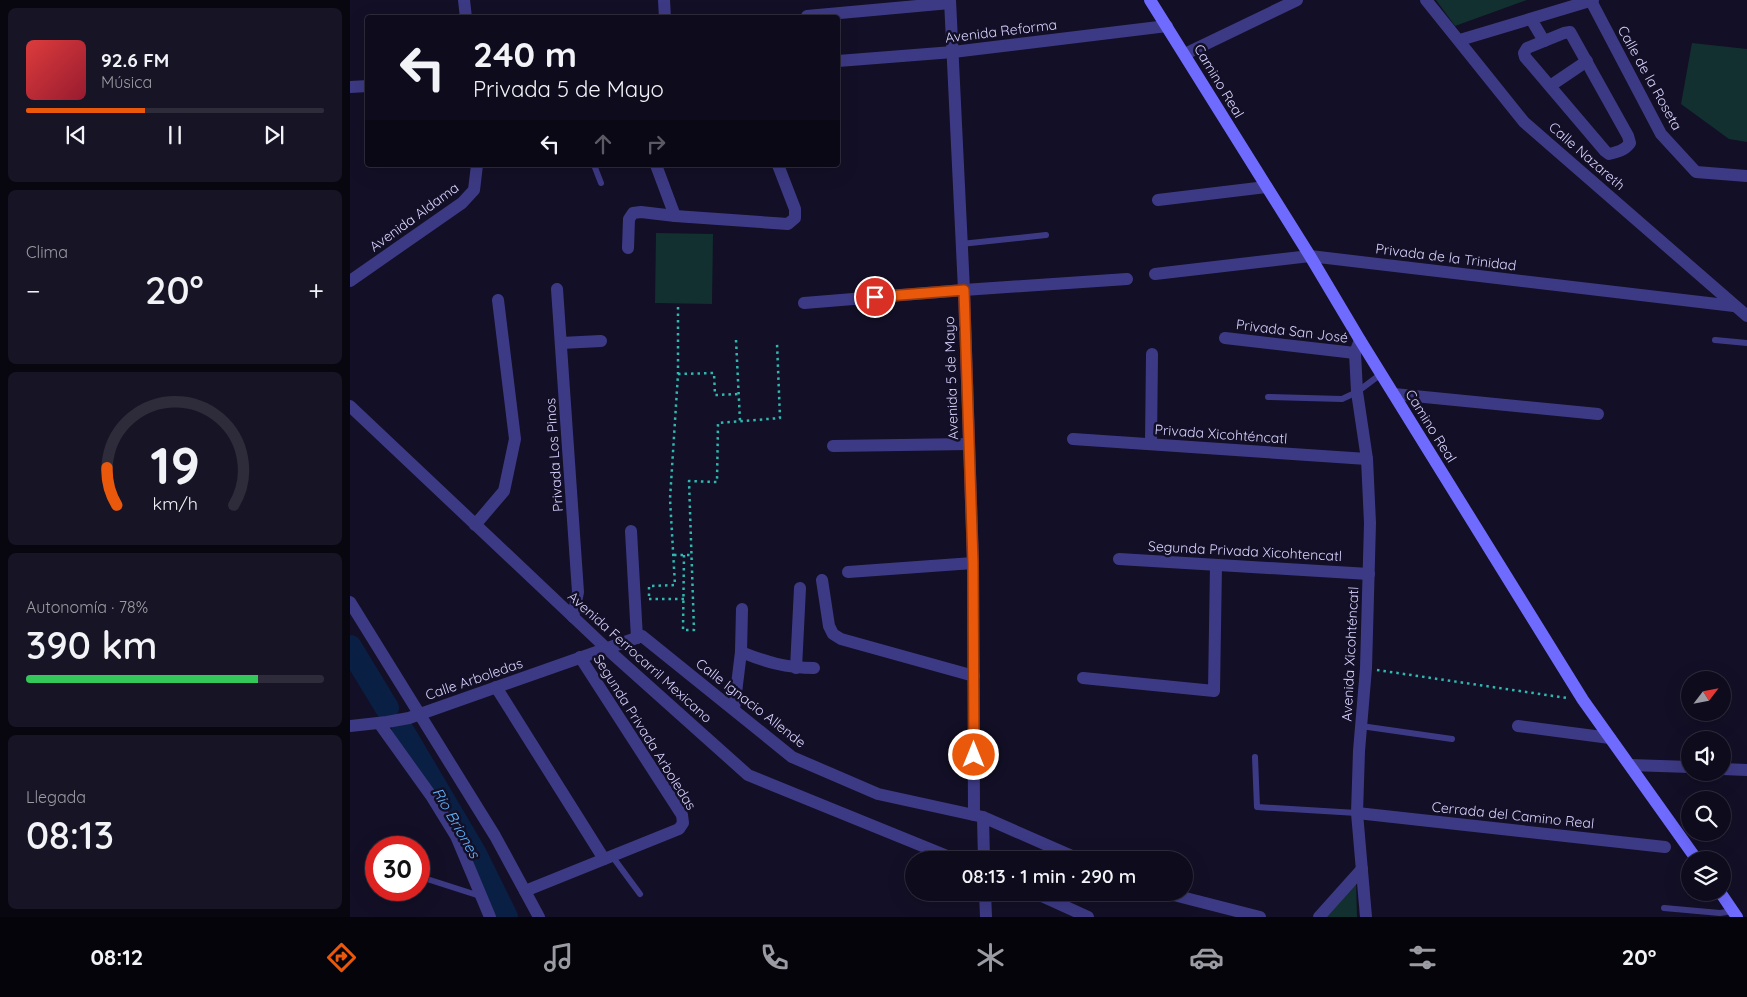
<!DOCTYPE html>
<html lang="es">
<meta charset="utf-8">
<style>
body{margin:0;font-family:Quicksand,sans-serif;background:#171425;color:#f1f3f6;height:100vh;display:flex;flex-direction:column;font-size:19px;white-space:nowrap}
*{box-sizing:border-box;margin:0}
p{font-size:16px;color:#9b9ba3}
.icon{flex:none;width:28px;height:28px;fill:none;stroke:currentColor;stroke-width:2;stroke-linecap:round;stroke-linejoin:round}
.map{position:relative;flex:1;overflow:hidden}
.sheet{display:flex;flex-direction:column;gap:8px;padding:8px;background:#08060f;width:350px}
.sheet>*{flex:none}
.banner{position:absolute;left:15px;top:15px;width:475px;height:152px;border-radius:5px;box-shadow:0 5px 20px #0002,0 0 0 1px #2e2b3b;background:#0e0b1c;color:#f1f3f6;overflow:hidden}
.needle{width:32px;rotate:58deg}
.controls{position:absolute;left:1331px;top:671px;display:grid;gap:10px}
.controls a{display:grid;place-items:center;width:50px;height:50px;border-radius:50%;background:#0e0b1c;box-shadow:0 5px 20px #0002,0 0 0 1px #2e2b3b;font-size:25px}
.speed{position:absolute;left:15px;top:836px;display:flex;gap:10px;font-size:25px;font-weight:700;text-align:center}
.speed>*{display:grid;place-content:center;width:65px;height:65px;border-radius:50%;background:#0e0b1c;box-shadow:0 5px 20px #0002,0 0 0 1px #2e2b3b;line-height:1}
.speed .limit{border:8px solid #d22;background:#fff;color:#111}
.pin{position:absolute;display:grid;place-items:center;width:42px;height:42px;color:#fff;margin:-21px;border:2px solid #fff;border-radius:50%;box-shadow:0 1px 5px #0007}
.me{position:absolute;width:55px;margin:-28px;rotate:0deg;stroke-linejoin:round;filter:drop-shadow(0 0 4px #0008)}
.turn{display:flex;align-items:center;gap:18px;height:105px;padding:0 25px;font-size:22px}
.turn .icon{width:65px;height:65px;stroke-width:2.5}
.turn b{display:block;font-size:35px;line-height:42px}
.lanes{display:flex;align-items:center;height:48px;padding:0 25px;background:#0003;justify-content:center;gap:25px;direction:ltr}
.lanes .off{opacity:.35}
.big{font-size:38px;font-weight:600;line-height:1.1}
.sheet .card{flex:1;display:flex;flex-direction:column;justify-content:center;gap:8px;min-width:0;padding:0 18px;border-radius:8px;background:#171425}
.sheet .dial{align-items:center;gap:0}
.dial svg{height:130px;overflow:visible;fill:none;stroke:#2e2b3b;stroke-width:7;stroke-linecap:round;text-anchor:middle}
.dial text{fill:#f1f3f6;stroke:none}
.song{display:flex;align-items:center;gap:15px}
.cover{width:60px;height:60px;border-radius:8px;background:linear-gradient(135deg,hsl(0 70% 55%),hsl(350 70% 35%))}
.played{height:5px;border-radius:2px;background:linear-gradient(90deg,#ea580c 40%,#2e2b3b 40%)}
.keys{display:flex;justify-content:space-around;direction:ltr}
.heat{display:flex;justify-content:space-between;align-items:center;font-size:28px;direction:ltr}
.charge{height:8px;border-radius:4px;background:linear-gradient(90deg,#34c759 78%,#2e2b3b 0)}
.trip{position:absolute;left:555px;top:851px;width:288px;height:50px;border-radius:25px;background:#0e0b1c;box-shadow:0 5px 20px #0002,0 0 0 1px #2e2b3b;font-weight:600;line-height:50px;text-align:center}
.tab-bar{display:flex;height:80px;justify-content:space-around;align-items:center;background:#06040b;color:#9b9ba3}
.tab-bar .icon{width:35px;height:35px}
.tab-bar .selected{color:#ea580c}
.tab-bar b{font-size:22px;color:#f1f3f6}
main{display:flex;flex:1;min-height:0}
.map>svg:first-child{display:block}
.green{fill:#12302f}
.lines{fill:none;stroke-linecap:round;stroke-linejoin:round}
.river{stroke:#0a1f44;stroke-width:24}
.path{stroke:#2fb8b0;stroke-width:2.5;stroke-dasharray:2.5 4;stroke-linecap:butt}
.lane{stroke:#3d3a85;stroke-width:6}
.street{stroke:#3d3a85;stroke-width:12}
.secondary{stroke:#6f6bff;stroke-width:12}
.route-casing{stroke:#983908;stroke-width:12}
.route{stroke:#ea580c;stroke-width:9}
.labels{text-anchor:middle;stroke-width:5;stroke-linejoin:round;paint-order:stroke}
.street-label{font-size:14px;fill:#d9d4ff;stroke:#130f26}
.water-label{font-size:15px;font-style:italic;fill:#62b6ff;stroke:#130f26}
</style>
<main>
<section class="sheet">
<div class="card">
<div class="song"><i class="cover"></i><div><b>92.6 FM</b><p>Música</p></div></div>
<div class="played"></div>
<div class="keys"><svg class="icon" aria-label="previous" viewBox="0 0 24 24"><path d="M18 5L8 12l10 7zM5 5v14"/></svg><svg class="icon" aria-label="pause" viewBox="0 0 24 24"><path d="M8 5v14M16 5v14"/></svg><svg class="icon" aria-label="next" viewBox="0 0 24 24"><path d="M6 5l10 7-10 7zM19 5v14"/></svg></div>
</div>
<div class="card"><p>Clima</p>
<div class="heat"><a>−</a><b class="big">20°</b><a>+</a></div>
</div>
<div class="card dial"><svg viewBox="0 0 100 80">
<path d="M14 69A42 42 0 1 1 86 69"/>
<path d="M14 69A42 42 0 0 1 8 46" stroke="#ea580c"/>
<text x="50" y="56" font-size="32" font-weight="700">19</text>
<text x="50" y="72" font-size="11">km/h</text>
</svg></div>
<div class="card"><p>Autonomía · 78%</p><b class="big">390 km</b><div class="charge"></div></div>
<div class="card"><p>Llegada</p><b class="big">08:13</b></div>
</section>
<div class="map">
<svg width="1397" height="917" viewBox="0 0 1397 917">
<rect width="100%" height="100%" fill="#130f26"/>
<g class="green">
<path d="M1086,0H1177L1105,26Z"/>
<path d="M1342,43L1397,49V142L1379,139L1331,104Z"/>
<path d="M306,233L363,234L362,304L305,303Z"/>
<path d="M1006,883L1007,917H975Z"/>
</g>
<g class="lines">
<g class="river">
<path d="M0,647L37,708"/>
<path d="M53,732L125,854L156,917"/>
</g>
<g class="path">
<path d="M386,340L390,421"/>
<path d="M328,374L364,373L365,395L389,394"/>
<path d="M324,555H342"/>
<path d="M334,555L333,630H344L339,481L367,482L368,423L430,418L427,343"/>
<path d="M299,596V586L325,585L320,499L328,374V305"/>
<path d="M299,599H334"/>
<path d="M1027,670L1217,698"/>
</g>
<g class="lane">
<path d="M244,165L251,183"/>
<path d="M611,244L696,235"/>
<path d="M1365,340L1397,343"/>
<path d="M918,397L992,399L1007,392L1031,374"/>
<path d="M1011,726L1102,739"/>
<path d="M905,757L907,807L1007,813"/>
<path d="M262,856L290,894"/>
<path d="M77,879L130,896"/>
<path d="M1314,908L1370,913L1383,911"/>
</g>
<g class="street">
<path d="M114,0L116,18"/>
<path d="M314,0L315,18"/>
<path d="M600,0L614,290L623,563L624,815"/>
<path d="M1076,0L1174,122L1397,316"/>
<path d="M1241,1L1311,134L1346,172L1397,176"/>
<path d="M457,16L600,3"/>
<path d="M1181,19L1194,41"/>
<path d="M1220,32L1278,136L1280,143C1275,150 1268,152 1259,154L1255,151L1175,57L1174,53L1177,48L1214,33Z"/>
<path d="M1110,40L1243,0"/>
<path d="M835,54L947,0"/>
<path d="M488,61L603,52L817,26"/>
<path d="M1200,86L1237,61"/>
<path d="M0,87L18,86"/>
<path d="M306,165L325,216"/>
<path d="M808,200L916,187"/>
<path d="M278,248L279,219L283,213L291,212L325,216L438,224L445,218V209L428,165"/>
<path d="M805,274L960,256L1384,306"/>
<path d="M0,281L112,203L124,190L127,165"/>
<path d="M207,289L228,592L223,617"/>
<path d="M454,303L614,290L777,279"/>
<path d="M875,338L1005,353"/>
<path d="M1010,340L1005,353L1007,392L1017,459L1020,523L1016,668L1009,751L1007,813L1016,917"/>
<path d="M211,343L251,341"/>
<path d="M1044,394L1248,414"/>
<path d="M0,406L256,648L398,775L607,860"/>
<path d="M723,439L1017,459"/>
<path d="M801,444L802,354"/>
<path d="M483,446L618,444"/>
<path d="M125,525L154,491L165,439L148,300"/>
<path d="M281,531L287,638"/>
<path d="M769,559L1019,574"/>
<path d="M498,572L623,563"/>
<path d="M472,580L479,626L483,634L491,639L624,676"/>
<path d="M0,602L145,836L189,917"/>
<path d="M391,652C416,662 436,668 464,668"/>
<path d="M446,668L450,588"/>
<path d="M733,678L864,691L866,565"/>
<path d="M146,687L254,859"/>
<path d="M384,709L391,652L392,609"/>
<path d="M29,723L82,797L106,836L140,917"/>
<path d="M0,726L37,722L59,718L292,636L442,757L528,794L633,817L731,860"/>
<path d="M1168,726L1260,738"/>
<path d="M1280,765L1340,767"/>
<path d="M1372,769L1397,770"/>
<path d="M1007,813L1315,847"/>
<path d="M633,817L634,860"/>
<path d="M175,891L329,829L333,823L332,815L230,657"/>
<path d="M635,892L636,917"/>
<path d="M683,892L738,917"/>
<path d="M812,892L910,917"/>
<path d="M969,917L1012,869"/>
</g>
<g class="secondary">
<path d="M800,0L960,256L1010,340L1233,700L1347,860"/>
<path d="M1370,892L1387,917"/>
</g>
</g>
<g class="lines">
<defs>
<path id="route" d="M525,297L614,290L623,563L624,755"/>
</defs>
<use href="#route" class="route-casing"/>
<use href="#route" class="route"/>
</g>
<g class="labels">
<g class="street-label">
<text transform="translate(651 31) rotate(-7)" y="5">Avenida Reforma</text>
<text transform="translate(1300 78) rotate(61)" y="5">Calle de la Roseta</text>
<text transform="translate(869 81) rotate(59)" y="5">Camino Real</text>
<text transform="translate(1237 156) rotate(41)" y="5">Calle Nazareth</text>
<text transform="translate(64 217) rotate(-36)" y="5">Avenida Aldama</text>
<text transform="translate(1096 257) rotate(7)" y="5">Privada de la Trinidad</text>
<text transform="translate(942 331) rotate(7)" y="5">Privada San José</text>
<text transform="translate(601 378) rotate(-92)" y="5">Avenida 5 de Mayo</text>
<text transform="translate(1081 426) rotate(58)" y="5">Camino Real</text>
<text transform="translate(871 434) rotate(4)" y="5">Privada Xicohténcatl</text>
<text transform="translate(204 455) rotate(-94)" y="5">Privada Los Pinos</text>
<text transform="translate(895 551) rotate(3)" y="5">Segunda Privada Xicohtencatl</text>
<text transform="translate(1000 654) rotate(-87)" y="5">Avenida Xicohténcatl</text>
<text transform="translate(290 657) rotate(42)" y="5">Avenida Ferrocarril Mexicano</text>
<text transform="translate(124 679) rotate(-19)" y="5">Calle Arboledas</text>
<text transform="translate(401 703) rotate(38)" y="5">Calle Ignacio Allende</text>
<text transform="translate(295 732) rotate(58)" y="5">Segunda Privada Arboledas</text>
<text transform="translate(1163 815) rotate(6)" y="5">Cerrada del Camino Real</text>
</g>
<g class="water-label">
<text transform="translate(106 823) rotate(60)" y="5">Rio Briones</text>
</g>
</g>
</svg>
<div class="controls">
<a><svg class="needle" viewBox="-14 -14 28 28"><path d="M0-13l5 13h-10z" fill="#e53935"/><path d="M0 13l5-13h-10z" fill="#9b9ba3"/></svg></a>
<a><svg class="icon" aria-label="sound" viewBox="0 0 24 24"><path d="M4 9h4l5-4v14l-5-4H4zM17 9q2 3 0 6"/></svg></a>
<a><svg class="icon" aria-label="search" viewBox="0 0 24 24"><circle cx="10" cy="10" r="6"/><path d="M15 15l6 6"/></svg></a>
<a><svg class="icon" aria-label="layers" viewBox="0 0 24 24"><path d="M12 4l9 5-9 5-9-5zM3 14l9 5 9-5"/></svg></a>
</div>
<div class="speed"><div class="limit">30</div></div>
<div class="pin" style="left:525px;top:297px;background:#d93025"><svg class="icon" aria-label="arrive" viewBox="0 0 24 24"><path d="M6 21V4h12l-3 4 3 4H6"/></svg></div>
<svg class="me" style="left:624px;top:755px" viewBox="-20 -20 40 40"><circle r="17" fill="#ea580c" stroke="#fff" stroke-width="3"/><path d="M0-11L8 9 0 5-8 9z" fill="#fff"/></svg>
<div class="trip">08:13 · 1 min · 290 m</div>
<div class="banner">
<div class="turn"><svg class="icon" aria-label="left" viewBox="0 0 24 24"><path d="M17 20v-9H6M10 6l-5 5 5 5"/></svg><div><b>240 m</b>Privada 5 de Mayo</div></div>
<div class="lanes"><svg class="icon" aria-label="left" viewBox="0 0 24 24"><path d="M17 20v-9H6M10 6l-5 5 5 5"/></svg><svg class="icon off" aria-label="ahead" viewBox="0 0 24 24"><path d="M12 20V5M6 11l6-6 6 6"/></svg><svg class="icon off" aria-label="right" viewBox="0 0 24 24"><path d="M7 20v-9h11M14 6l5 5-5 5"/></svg></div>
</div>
</div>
</main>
<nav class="tab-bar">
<b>08:12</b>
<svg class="icon selected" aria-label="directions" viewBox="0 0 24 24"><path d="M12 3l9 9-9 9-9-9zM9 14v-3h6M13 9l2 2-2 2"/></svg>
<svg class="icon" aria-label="music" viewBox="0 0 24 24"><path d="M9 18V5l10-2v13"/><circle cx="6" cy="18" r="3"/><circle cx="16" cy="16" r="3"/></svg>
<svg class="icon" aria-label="phone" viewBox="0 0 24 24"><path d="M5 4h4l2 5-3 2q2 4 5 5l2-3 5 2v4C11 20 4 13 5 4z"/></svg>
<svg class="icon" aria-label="climate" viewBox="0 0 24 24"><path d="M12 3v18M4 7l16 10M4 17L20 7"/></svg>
<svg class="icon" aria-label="car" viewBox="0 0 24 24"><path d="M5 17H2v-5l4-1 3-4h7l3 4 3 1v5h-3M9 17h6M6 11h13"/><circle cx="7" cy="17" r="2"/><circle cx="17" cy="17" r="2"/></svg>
<svg class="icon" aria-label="filters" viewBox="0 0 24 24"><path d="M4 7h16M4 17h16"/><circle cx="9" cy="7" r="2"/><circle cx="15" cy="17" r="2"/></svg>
<b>20°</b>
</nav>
